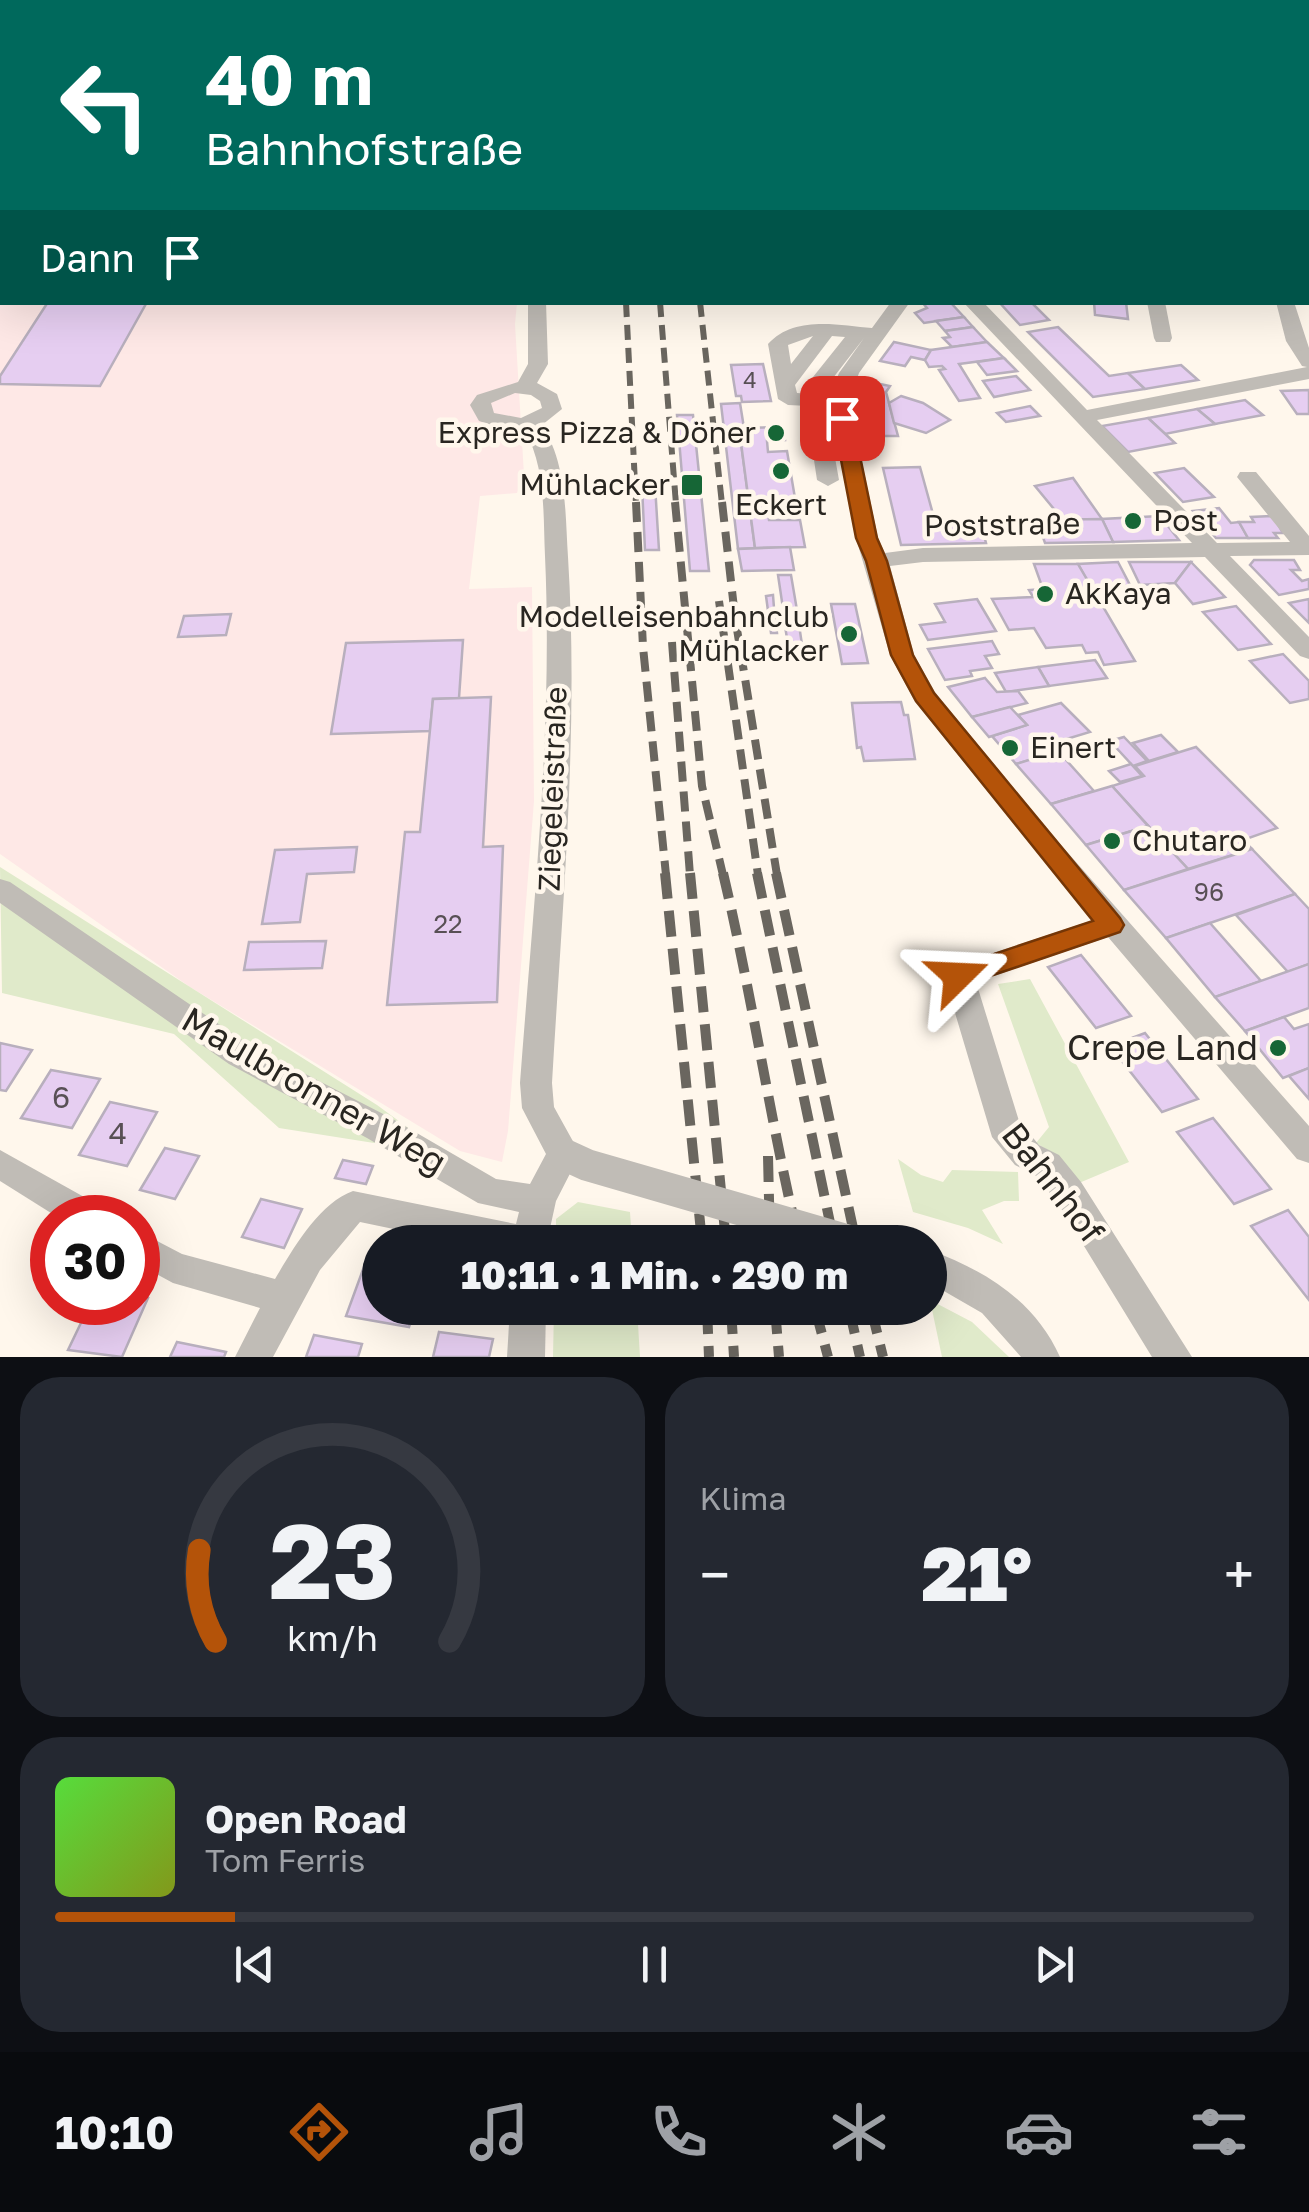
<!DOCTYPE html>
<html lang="de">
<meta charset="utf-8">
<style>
body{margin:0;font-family:"Golos Text",sans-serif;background:#242831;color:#f1f3f6;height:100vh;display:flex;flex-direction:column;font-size:38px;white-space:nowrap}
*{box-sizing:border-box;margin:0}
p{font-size:32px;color:#9ea1a6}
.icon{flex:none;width:55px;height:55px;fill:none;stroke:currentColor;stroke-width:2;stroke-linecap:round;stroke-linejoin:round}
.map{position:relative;height:1357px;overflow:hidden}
.side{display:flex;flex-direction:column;gap:20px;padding:20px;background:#0d0f14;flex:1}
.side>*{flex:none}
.top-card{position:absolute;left:0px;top:0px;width:1310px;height:305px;box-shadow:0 10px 40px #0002;background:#00695c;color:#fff;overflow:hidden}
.speed{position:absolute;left:30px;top:1195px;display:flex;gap:20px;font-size:50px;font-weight:700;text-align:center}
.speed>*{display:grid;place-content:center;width:130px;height:130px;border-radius:50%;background:#171b24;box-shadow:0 10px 40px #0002;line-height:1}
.speed .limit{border:15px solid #d22;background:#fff;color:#111}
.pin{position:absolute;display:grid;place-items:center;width:85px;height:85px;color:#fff;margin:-42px;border-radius:20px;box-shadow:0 5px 15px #0006}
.me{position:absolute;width:110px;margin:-55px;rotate:69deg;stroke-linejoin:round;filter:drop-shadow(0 0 8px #0008)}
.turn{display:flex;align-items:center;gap:35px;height:210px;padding:0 40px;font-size:45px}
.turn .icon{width:130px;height:130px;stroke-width:2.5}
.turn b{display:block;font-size:70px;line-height:85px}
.then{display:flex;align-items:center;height:95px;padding:0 40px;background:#0003;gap:20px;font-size:38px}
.big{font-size:75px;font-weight:800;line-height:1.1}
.side .card{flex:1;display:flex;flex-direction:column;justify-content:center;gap:15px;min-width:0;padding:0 35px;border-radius:40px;background:#242831}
.side .dial{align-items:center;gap:0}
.dial svg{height:260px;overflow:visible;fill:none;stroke:#363941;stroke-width:7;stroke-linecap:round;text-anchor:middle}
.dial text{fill:#f1f3f6;stroke:none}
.song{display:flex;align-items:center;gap:30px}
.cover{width:120px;height:120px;border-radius:15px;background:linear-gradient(135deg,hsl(110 70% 55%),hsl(70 70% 35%))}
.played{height:10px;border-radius:5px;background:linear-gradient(90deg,#b45309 15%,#363941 15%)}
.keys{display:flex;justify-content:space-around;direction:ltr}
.heat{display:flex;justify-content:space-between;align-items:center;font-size:55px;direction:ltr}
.side .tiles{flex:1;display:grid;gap:20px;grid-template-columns:1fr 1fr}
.card:last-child{grid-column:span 2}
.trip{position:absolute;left:362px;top:1225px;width:585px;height:100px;border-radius:50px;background:#171b24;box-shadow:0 10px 40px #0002;font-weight:800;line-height:100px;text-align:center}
.dock{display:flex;height:160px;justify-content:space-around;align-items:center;background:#090b0e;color:#9ea1a6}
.dock .icon{width:70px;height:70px}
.dock .selected{color:#b45309}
.dock b{font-size:45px;color:#f1f3f6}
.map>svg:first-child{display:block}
.industrial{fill:#fee8e6}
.green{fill:#e0eaca}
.building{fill:#e6cef1;stroke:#b8afbd;stroke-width:2.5}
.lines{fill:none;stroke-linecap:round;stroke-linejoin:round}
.minor{fill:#c0bcb6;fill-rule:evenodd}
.rail-far2{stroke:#6a665f;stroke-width:6;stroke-dasharray:15 8;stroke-linecap:butt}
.rail-far1{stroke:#6a665f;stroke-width:8;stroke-dasharray:20 10;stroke-linecap:butt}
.rail{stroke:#6a665f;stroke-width:10;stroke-dasharray:26 12;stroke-linecap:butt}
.minor-bridge{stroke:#c0bcb6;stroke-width:32}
.route{fill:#b45309;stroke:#753606;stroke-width:2.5}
.poi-dot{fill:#166636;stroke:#fff7ec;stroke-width:4}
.labels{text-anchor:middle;stroke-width:9;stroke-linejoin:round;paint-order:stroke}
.far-number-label{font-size:22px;fill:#585055}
.number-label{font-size:25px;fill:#585055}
.poi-label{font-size:30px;fill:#292621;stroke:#fff7ec;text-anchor:start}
.street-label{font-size:30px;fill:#292621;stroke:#fff7ec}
.near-number-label{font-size:30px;fill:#585055}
.near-poi-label{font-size:35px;fill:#292621;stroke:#fff7ec;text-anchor:end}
.near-street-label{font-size:35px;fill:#292621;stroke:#fff7ec}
</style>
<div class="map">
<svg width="1309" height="1357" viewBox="0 0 1309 1357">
<rect width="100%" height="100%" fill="#fff7ec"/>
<path class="industrial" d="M0,0L129,2H2V302L517,303L515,324L524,475L517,493L480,496L469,589L532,587L534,801L508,1131L502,1162L460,1151L190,987L0,854Z"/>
<g class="green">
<path d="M0,867L377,1105L426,1141L374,1143L279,1128L174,1034L2,993Z"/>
<path d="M1030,979L1129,1162L1079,1183L1058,1156L1036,1143L1049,1127L998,984Z"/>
<path d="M898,1159L921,1175L943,1182L952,1170L1018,1172L1019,1201H1004L982,1210L1003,1244L968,1228L913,1212Z"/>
<path d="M578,1202L630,1212L632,1242H556V1219Z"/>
<path d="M930,1300L972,1322L1009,1357H942Z"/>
<path d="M554,1308H637L640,1357H553Z"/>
</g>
<g class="building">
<path d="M216,0H331L334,2H219Z"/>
<path d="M48,302H147L100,386L0,384V376Z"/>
<path d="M922,302H950L964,317L924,323L915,313L927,308Z"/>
<path d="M999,302H1031L1049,320L1020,325Z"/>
<path d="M1094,302H1126L1128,319L1095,315Z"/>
<path d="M964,317L973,327L945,331L936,321Z"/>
<path d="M973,327L987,342L952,347L943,338L950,337L945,331Z"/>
<path d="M1058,327L1109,376L1128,373L1145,389L1093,397L1028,332Z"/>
<path d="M894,342L931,350L925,360L911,357L905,366L880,361Z"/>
<path d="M987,342L1004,358L959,364L980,398L959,401L939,370L945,369L942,366L929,367L925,360L931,350Z"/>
<path d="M1004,358L1017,371L987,375L977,362Z"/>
<path d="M763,364L771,401L742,402L741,396H736L731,365Z"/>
<path d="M1181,365L1198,380L1145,389L1128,373Z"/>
<path d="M1016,376L1030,390L994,397L983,381Z"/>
<path d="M866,381L890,386L886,392L898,436H869L858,392Z"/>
<path d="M1309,390V414H1297L1281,391Z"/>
<path d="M901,396L923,403L950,420L926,433L894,423L889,403Z"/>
<path d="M1245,400L1263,415L1215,424L1197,409Z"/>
<path d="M740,403L744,428H739L755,548L738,549L721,404Z"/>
<path d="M1030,406L1040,416L1006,422L997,413Z"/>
<path d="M1197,409L1215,424L1165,434L1148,418Z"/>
<path d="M677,415H693L709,571H690Z"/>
<path d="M1148,418L1175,443L1128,452L1102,426Z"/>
<path d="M783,427L785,440L767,441L768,452L787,451L796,504L767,505L769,520H800L805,547L755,548L739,428Z"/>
<path d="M920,467L936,525L981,524L986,543L901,545L883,468Z"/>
<path d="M1184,468L1214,497L1183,502L1155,473Z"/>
<path d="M1073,478L1102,519L1063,520L1035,486Z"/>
<path d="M655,485L659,550H645L642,486Z"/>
<path d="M1219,508L1231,523L1239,522L1248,538H1216L1193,511Z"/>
<path d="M1160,516L1179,540L1113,542L1102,519Z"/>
<path d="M1273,516L1283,533H1274L1278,538H1248L1239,522H1254L1251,517Z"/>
<path d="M1102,519L1113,542L1045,543L1037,520Z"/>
<path d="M790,547L794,570L742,571L738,549Z"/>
<path d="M1254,560H1294L1300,570H1291L1302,581L1309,579V589L1279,595L1250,565Z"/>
<path d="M1118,562L1131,587L1092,590L1078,564Z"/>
<path d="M1129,562H1191L1175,583L1140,585Z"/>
<path d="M1191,562L1225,597L1193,604L1175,583Z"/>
<path d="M1034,564H1078L1135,661L1104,665L1098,652L1086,653L1082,645L1046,648L1034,628L1009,630L992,599L1033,597L1029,590L1043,589Z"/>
<path d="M778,575H791L799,622H785Z"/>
<path d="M773,595L774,608L777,633H771L766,596Z"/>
<path d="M977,599L996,631L928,640L920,625L945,622L935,604Z"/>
<path d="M1309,599V623L1289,603Z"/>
<path d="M831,604H855L868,663L842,664Z"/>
<path d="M1236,606L1271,644L1238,650L1203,612Z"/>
<path d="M231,614L226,635L178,637L184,616Z"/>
<path d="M799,625L803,651H789L785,626Z"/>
<path d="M463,640L459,698L433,699L430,731L331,734L346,643Z"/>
<path d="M992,641L999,654L985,656L992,668L970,671L972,676L945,680L928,649Z"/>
<path d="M1283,654L1309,681V699L1290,703L1250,661Z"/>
<path d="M1095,660L1107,678L1049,686L1038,667Z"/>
<path d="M1038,667L1049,686L1006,692L995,673Z"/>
<path d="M985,678L997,692L1018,691L1027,703L972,717L948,687Z"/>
<path d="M491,697L483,847L503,846L497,1002L387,1005L405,832H420L433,699Z"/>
<path d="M901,702L904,715H908L915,759L864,761L861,747L857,748L852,703Z"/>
<path d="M1061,703L1090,732L1040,747L1046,755L1016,764L992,736L1027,725L1018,715Z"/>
<path d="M1010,707L1027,725L989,737L972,717Z"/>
<path d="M1161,735L1178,752L1149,761L1133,743Z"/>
<path d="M1124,737L1147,761L1133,766L1110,741Z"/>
<path d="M1196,747L1277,828L1243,840L1252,849L1188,869L1112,786L1144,776L1135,766Z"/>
<path d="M1058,751L1094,791L1051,804L1016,764Z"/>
<path d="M1131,764L1142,776L1120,782L1109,771Z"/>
<path d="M1112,786L1148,826L1086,845L1051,804Z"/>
<path d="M1148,826L1188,869L1124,890L1086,845Z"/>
<path d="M357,847L354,872L307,874L300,922L262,924L275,850Z"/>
<path d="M1252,849L1295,894L1166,938L1124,890Z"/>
<path d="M1295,894L1309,909V964L1288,972L1236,915Z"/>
<path d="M1210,923L1261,981L1215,997L1166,938Z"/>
<path d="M326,941L322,968L244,970L249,942Z"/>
<path d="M1081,955L1131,1016L1096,1028L1048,967Z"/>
<path d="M1309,964V1008L1245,1031L1215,997Z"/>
<path d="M1284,1017L1294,1029L1309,1024V1068L1283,1078L1245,1031Z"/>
<path d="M1145,1033L1198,1099L1162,1112L1110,1046Z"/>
<path d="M0,1043L32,1050L6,1091L0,1090Z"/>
<path d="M1309,1068V1099L1289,1076Z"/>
<path d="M51,1070L100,1079L72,1128L21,1118Z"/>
<path d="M110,1102L157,1112L127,1166L79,1155Z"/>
<path d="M1213,1118L1271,1189L1234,1204L1177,1132Z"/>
<path d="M165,1148L199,1156L175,1199L140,1190Z"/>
<path d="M343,1160L373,1166L366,1184L335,1178Z"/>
<path d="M261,1199L302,1209L284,1248L242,1237Z"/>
<path d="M1288,1210L1309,1237V1300L1251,1226Z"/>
<path d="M365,1264L380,1267V1308H415L409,1327L346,1316Z"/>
<path d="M138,1296L148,1298L122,1357L68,1350L91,1302H138Z"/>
<path d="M439,1332L493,1339L489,1357H433Z"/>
<path d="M314,1335L362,1344L358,1357H306Z"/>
<path d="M177,1342L226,1352L224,1357H170Z"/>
</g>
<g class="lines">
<g class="minor">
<path d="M130,0H149L150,2H131Z"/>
<path d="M188,0H201L202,2H187Z"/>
<path d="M358,0H370L371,2H359Z"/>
<path d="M889,0H901L902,2H890Z"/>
<path d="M1055,0H1068L1069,2H1056Z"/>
<path d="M1126,0H1142L1143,2H1127Z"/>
<rect x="0" y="77" width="2" height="8"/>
<path d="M1308,144L1309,145V155L1308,154Z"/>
<path d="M2,164V176L0,177V165Z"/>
<rect x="1308" y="265" width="1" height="10"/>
<path d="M528,302H546L548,364L537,383L557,394L562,409L542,425C567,465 565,511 568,557C579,732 562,909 552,1083L554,1107L580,1154L556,1201L547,1242H456L360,1222L320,1270L273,1357H235L260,1308L173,1283L138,1264V1231L182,1254L275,1279C293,1249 319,1203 353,1191L516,1224L519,1212L478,1203L367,1138L229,1064L0,903V879L10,882L251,1046L391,1118L496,1179L530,1184L546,1154L522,1108L520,1083C533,908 553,731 545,556C543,513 546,467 524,429H503L479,421L470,405L477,395L518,382L528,364ZM515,393L531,395L540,401L542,408L521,418L494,413L491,403Z"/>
<path d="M891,302H910L859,373L849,401L878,538L885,553L923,548L1192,543L963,302H983L1087,410L1307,367L1302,366L1286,341L1276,302H1294L1309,348V379L1097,420L1217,543L1290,542L1237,477L1240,472H1256L1309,536V555L1230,556L1309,637V659L1300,656L1205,557L923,562L890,566L914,655L935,692L1046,828L1309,1126V1163L1297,1159L1108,937L976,982L1019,1121L1039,1145L1059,1155L1081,1182L1192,1357H1152L1057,1202L1035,1175L1015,1165L992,1137L944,976L948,968L1093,920L915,702L890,655L856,538L834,428L830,430L839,480L828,486L817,480L809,427L832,414L830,407L788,405L778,399L768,344C794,315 838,325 872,328ZM813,336L791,364L788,345ZM832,336L845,337L813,377L810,394L797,393L795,385ZM864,338L839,373L830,395L833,378Z"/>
<path d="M1147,302H1165L1172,338L1170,342H1156L1154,338Z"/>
<path d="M0,1150L102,1207L107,1218H59L0,1181Z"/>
<path d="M930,1250C986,1271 1035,1301 1060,1357H1021L982,1313L930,1283Z"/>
<path d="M510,1308H546L545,1357H507Z"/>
</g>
<g class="rail-far2">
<path d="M626,302L636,504"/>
<path d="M660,302L676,504"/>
<path d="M700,302L722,504"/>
</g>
<g class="rail-far1">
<path d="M636,502L643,647L666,875"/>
<path d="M675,502L702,786L723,875"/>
<path d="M722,502L735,617L777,875"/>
<path d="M719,601L758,875"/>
<path d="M672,642L690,875"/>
</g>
<g class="rail">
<path d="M665,873L702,1242"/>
<path d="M690,873L726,1242"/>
<path d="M723,873C752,995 770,1120 799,1242"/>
<path d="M757,873L834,1242"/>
<path d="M776,873L856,1242"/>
<path d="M768,1156L770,1242"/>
<path d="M707,1308L709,1357"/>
<path d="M731,1308L734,1357"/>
<path d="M775,1308L779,1357"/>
<path d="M815,1308L828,1357"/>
<path d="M849,1308L860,1357"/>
<path d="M871,1308L883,1357"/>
</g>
<path class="minor-bridge" d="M563,1154L587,1165L853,1242"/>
</g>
<path class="route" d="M842,412L852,418L877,538L887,561L913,655L934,693L1120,918L1124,925L1120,932L958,987L949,983L945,976L949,969L1093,921L916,701L891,655L866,561L856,538L833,418Z"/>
<g class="poi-dot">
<circle cx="776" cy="433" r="10"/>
<circle cx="781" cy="471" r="10"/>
<rect x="680" y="473" width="24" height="24" rx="5"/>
<circle cx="1133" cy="521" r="10"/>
<circle cx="1045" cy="594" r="10"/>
<circle cx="849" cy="634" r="10"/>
<circle cx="1010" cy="748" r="10"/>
<circle cx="1112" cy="841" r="10"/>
<circle cx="1278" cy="1048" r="10"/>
</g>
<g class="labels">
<g class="far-number-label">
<text x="750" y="388">4</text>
</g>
<g class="number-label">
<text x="1209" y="901">96</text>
<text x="448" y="933">22</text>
</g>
<g class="poi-label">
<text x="756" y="443" text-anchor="end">Express Pizza &amp; Döner</text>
<text x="670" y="495" text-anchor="end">Mühlacker</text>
<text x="781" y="515" text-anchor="middle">Eckert</text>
<text x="1153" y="531">Post</text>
<text x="1065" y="604">AkKaya</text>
<text x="829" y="627" text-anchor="end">Modelleisenbahnclub<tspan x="829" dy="34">Mühlacker</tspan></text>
<text x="1030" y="758">Einert</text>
<text x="1132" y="851">Chutaro</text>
</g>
<g class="street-label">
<text transform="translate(1002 525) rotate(-1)" y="10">Poststraße</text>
<text transform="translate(553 789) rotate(-88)" y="10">Ziegeleistraße</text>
</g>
<g class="near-number-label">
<text x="61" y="1108">6</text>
<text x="118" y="1144">4</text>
</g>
<g class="near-poi-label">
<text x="1258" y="1060">Crepe Land</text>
</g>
<g class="near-street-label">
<text transform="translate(314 1091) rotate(30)" y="12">Maulbronner Weg</text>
<text transform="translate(1053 1183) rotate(52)" y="12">Bahnhof</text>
</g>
</g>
</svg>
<div class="speed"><div class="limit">30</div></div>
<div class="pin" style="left:842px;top:418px;background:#d93025"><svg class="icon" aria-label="arrive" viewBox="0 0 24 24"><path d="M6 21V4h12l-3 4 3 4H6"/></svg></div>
<svg class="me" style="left:958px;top:976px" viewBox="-20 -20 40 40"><path d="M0-17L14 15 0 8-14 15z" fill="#b45309" stroke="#fff" stroke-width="4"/></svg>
<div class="trip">10:11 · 1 Min. · 290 m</div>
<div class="top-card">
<div class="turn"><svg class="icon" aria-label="left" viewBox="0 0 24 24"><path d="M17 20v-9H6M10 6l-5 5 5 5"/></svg><div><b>40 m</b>Bahnhofstraße</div></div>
<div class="then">Dann<svg class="icon" aria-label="arrive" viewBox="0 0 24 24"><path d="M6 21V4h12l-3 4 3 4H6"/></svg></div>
</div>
</div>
<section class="side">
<div class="tiles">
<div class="card dial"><svg viewBox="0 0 100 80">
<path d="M14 69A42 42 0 1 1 86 69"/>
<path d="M14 69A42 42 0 0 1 9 41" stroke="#b45309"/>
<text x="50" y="56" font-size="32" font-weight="700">23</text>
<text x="50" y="72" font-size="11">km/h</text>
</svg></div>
<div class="card"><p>Klima</p>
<div class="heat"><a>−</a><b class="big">21°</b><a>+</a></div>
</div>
<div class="card">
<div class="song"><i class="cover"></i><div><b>Open Road</b><p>Tom Ferris</p></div></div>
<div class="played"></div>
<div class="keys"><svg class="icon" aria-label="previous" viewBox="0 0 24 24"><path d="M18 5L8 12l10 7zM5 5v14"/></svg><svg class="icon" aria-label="pause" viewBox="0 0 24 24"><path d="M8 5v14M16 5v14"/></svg><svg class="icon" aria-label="next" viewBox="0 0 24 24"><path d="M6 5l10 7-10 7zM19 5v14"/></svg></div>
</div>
</div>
</section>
<nav class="dock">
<b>10:10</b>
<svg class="icon selected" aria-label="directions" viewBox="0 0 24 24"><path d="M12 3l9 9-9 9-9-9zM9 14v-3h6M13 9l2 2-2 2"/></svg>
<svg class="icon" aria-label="music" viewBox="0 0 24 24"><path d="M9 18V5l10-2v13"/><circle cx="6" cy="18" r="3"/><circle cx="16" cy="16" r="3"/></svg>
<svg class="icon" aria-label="phone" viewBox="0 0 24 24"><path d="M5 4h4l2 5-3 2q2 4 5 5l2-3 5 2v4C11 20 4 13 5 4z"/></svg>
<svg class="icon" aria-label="climate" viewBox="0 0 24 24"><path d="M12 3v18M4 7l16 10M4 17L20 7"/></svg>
<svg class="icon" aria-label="car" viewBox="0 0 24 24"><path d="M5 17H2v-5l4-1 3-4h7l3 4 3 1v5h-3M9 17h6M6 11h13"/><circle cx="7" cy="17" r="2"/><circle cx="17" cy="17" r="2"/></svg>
<svg class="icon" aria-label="filters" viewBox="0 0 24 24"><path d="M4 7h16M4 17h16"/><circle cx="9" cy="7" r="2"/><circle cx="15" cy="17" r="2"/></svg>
</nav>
